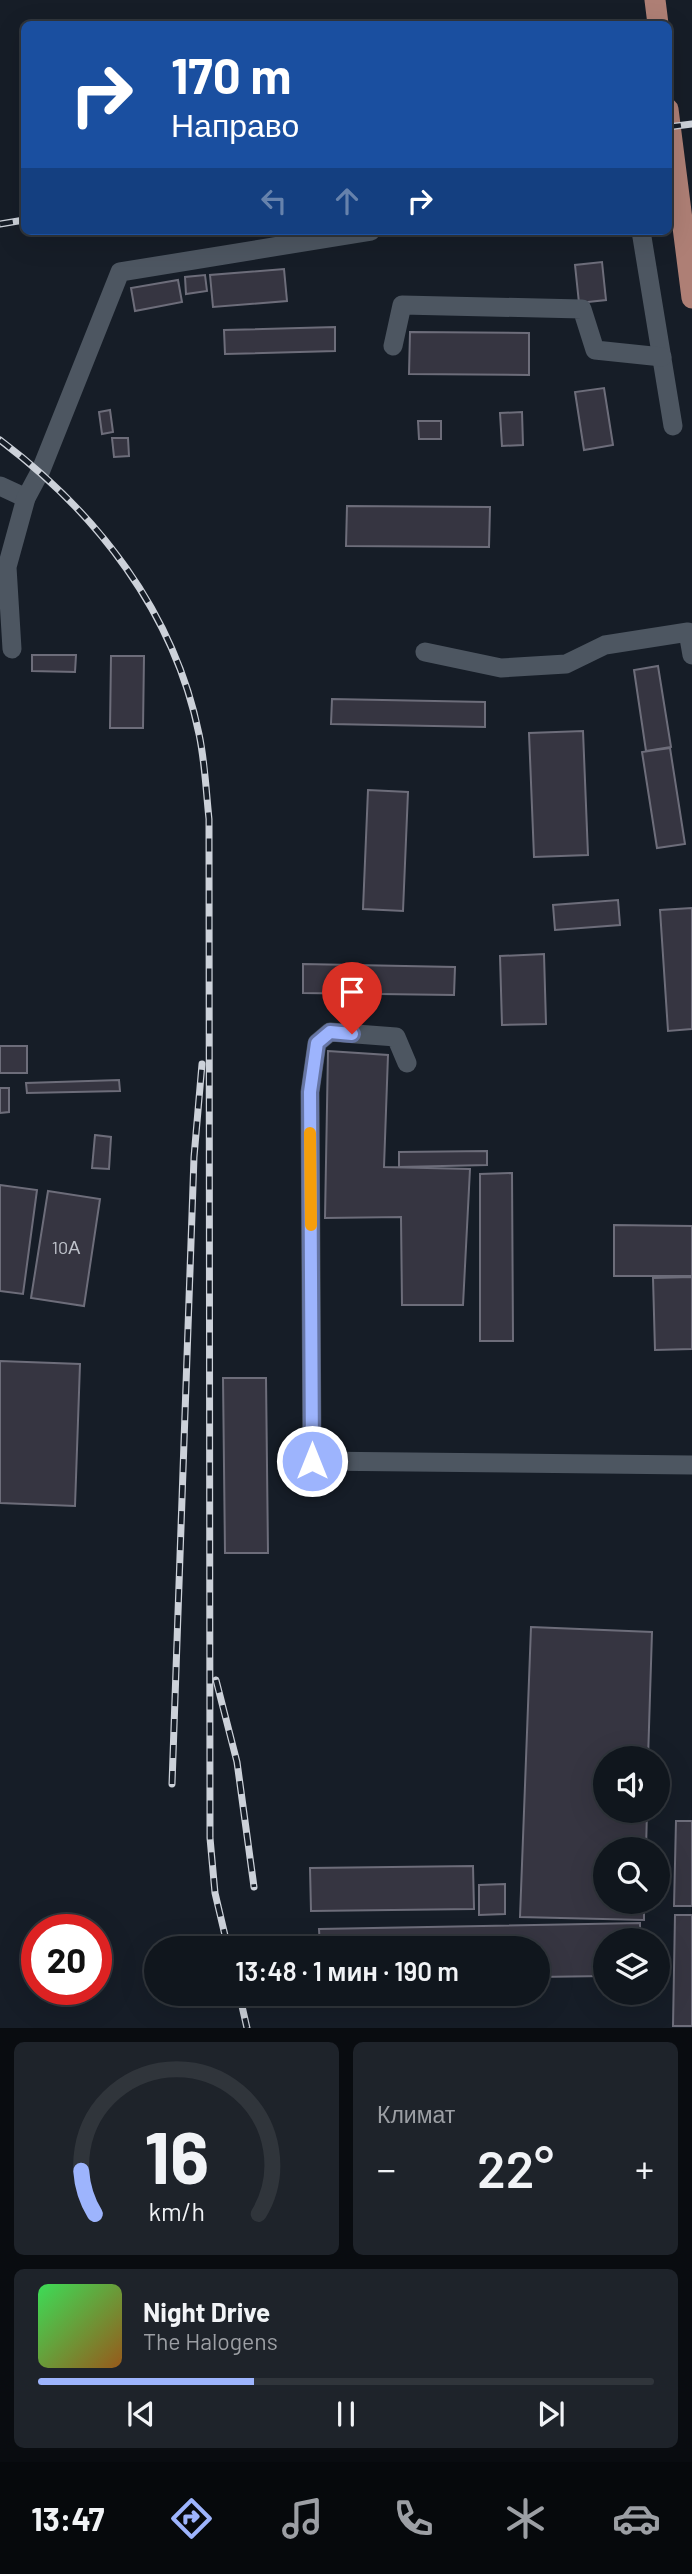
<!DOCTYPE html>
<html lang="ru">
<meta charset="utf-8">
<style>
body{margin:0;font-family:Barlow,sans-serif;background:#1e232a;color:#f1f3f6;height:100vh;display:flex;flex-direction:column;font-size:26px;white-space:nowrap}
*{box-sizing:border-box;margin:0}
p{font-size:23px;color:#9c9fa4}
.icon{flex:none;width:38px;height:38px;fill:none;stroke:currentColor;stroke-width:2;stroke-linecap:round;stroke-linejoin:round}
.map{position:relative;height:2028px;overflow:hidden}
.details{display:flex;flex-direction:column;gap:14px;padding:14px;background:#090c10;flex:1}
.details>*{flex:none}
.top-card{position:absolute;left:21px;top:21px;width:651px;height:214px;border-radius:10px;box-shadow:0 7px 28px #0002,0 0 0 2px #30353b;background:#1a4fa0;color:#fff;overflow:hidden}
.controls{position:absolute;left:593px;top:1746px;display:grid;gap:14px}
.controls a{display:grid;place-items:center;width:77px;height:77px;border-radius:50%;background:#10161d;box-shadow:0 7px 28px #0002,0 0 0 2px #30353b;font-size:35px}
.speed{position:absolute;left:21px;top:1914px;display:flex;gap:14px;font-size:35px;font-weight:700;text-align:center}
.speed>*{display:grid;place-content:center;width:91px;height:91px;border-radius:50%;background:#10161d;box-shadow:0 7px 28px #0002,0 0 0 2px #30353b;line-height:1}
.speed .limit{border:10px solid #d22;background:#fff;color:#111}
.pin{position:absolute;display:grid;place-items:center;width:60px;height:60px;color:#fff;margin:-72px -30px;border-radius:50% 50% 50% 0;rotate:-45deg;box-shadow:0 0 7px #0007}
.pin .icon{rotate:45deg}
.me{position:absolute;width:77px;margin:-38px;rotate:0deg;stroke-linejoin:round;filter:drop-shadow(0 0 5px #0008)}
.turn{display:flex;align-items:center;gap:24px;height:147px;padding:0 35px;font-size:32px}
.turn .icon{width:91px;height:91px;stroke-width:2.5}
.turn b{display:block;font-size:49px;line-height:60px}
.lanes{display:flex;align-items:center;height:66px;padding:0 35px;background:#0003;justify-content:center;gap:35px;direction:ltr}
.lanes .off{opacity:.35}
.big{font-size:52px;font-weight:600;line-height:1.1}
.details .tile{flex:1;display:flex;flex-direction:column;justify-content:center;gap:10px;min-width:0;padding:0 24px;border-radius:10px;background:#1e232a}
.details .dial{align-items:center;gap:0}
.dial svg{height:182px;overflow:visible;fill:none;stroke:#30353b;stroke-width:7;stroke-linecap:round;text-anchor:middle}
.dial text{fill:#f1f3f6;stroke:none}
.song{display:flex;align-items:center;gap:21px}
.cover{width:84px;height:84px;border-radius:10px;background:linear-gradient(135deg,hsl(130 70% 55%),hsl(30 70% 35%))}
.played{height:7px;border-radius:4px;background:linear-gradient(90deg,#9db4fd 35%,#30353b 35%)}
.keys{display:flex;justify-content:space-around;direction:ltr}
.heat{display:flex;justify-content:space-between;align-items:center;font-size:38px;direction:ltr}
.details .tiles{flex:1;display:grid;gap:14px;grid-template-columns:1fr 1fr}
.tile:last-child{grid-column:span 2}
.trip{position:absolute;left:144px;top:1936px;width:406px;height:70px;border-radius:35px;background:#10161d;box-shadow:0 7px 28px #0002,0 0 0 2px #30353b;font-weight:600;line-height:70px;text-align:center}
.tab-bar{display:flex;height:112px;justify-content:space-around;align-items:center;background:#06090c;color:#9c9fa4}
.tab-bar .icon{width:49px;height:49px}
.tab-bar .active{color:#9db4fd}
.tab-bar b{font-size:32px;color:#f1f3f6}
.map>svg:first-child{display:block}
.building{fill:#363541;stroke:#6d6d7a;stroke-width:2}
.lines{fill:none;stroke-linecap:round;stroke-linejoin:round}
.minor{stroke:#4d5661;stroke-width:19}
.major{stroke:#ae7f75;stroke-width:21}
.rail-casing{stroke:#ccd1d9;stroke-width:7}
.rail{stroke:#161d27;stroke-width:4.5;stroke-dasharray:13;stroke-linecap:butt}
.route-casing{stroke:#6675a4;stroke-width:18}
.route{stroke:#9db4fd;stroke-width:12}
.slow{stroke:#f59e0b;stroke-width:12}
.labels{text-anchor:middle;stroke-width:7;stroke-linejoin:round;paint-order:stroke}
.number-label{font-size:18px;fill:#c0c4cc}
</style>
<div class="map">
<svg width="692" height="2028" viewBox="0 0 692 2028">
<rect width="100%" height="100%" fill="#161d27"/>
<g class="building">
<path d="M602,262L606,300L579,303L575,265Z"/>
<path d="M284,269L287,301L213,307L210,275Z"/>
<path d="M205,275L207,291L186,294L185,277Z"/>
<path d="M178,280L182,302L135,311L131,288Z"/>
<path d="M335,327V351L225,354L224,330Z"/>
<path d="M410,332L529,333V375L409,374Z"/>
<path d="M604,388L613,445L584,450L575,392Z"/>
<path d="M110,410L113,432L102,434L99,412Z"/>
<path d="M522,412L523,445L502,446L500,413Z"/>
<path d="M418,421H441V439H419Z"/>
<path d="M112,438H128L129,456L114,457Z"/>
<path d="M347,506L490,507L489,547L346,546Z"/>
<path d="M32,655H76L75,672L32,671Z"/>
<path d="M111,656H144L143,728H110Z"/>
<path d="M658,666L671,747L646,751L634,670Z"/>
<path d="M332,699L485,702V727L331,724Z"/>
<path d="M583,731L588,855L534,857L529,733Z"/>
<path d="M670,748L685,844L657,848L642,752Z"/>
<path d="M368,790L408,792L403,911L363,909Z"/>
<path d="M618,900L620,925L555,930L553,905Z"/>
<path d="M692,908V1029L668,1031L660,910Z"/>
<path d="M544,954L546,1024L502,1025L500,956Z"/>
<path d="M303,964L455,967L454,995L303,993Z"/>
<rect x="0" y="1046" width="27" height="27"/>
<path d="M328,1051L388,1055L384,1167L470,1169L463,1305H402L401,1217L325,1218Z"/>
<path d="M119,1080L120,1091L27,1093L26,1083Z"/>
<path d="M0,1088H9V1112L0,1113Z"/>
<path d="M95,1135L111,1137L109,1169L92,1168Z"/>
<path d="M487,1151V1165L399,1167V1152Z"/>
<path d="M512,1173L513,1341H480V1174Z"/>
<path d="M0,1185L37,1190L23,1294L0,1291Z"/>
<path d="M48,1191L100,1199L84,1306L31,1298Z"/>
<path d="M614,1225L692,1226V1276H614Z"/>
<path d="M692,1277V1349L655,1350L653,1278Z"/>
<path d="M0,1361L80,1364L75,1506L0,1503Z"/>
<path d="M223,1378H266L268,1553H225Z"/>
<path d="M531,1627L652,1632L648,1759H606V1811H647L646,1850H606V1902H644V1920L520,1917Z"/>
<path d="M676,1821H692V1906H674Z"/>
<path d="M473,1866L474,1909L311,1911L310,1868Z"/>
<path d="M505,1884V1914L479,1915V1885Z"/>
<path d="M675,1915H692V2026H673Z"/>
<path d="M640,1923V1941H606V1976L537,1977V1948H320L319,1929Z"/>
</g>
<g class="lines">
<g class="minor">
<path d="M641,231L673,426"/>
<path d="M393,346L402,305L582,309L595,350L662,357"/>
<path d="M0,486L26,498"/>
<path d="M12,649L7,567L26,498L41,470L120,272L371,231"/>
<path d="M425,652L501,668L566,664L605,645L688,632L692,655"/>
<path d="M407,1063L396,1037L330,1032L317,1043L310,1092L312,1461L692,1465"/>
</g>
<g class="major">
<path d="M655,0L658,24"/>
<path d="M668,109L692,298"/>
</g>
<defs>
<g id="rail">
<path d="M668,127L692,124"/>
<path d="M0,224L24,220"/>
<path d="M0,440C97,513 174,612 199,734C205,762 206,791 209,819L210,1838L215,1893L228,1948"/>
<path d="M216,1680L237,1762L254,1887"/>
<path d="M172,1784L194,1157L202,1064"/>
<path d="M239,1993L247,2028"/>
</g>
</defs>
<use href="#rail" class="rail-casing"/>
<use href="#rail" class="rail"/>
</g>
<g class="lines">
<defs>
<path id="route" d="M312,1461L310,1092L317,1043L330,1032L352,1034"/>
</defs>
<use href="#route" class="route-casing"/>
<use href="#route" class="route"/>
<path class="slow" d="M310,1133L311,1225"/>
</g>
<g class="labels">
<g class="number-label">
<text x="66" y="1254">10А</text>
</g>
</g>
</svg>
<div class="controls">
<a><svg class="icon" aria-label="sound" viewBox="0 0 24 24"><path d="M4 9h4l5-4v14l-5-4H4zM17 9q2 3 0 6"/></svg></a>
<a><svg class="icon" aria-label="search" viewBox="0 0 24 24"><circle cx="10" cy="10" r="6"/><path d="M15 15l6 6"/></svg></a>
<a><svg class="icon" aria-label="layers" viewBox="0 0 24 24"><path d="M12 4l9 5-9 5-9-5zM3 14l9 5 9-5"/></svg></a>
</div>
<div class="speed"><div class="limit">20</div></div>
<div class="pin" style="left:352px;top:1034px;background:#d93025"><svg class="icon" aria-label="arrive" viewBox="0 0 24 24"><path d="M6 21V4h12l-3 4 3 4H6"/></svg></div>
<svg class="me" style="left:312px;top:1461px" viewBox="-20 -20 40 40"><circle r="17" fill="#9db4fd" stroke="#fff" stroke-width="3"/><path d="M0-11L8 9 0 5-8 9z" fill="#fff"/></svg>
<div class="trip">13:48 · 1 мин · 190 m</div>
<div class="top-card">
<div class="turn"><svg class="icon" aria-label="right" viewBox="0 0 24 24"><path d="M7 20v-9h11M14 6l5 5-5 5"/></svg><div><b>170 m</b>Направо</div></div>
<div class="lanes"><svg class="icon off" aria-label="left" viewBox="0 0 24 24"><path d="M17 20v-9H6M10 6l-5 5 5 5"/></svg><svg class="icon off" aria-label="ahead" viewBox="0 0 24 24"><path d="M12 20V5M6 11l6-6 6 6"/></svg><svg class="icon" aria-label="right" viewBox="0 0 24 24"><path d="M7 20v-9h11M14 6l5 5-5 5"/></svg></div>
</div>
</div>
<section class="details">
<div class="tiles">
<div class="tile dial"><svg viewBox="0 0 100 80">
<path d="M14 69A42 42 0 1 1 86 69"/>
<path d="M14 69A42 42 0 0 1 8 50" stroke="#9db4fd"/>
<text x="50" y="56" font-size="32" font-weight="700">16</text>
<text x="50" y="72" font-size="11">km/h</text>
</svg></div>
<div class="tile"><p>Климат</p>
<div class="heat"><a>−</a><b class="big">22°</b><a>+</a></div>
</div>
<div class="tile">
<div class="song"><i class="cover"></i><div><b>Night Drive</b><p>The Halogens</p></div></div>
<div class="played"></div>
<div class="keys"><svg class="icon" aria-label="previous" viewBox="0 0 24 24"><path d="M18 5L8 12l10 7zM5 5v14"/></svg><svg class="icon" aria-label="pause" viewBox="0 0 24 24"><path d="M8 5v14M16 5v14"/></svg><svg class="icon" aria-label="next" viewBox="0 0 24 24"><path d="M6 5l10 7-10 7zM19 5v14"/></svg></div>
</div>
</div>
</section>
<nav class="tab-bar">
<b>13:47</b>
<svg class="icon active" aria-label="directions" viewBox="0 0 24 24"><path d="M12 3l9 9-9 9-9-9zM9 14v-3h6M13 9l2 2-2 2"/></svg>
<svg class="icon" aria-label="music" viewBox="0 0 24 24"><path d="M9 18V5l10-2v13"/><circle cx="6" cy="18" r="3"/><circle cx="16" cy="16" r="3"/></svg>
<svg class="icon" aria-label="phone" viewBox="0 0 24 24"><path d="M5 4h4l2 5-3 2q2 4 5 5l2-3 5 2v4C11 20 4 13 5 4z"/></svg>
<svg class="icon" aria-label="climate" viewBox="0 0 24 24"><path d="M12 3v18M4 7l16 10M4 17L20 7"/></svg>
<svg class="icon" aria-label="car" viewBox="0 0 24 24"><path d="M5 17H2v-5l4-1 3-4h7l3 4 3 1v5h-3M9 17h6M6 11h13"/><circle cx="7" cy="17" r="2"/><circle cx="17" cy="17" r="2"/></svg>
</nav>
